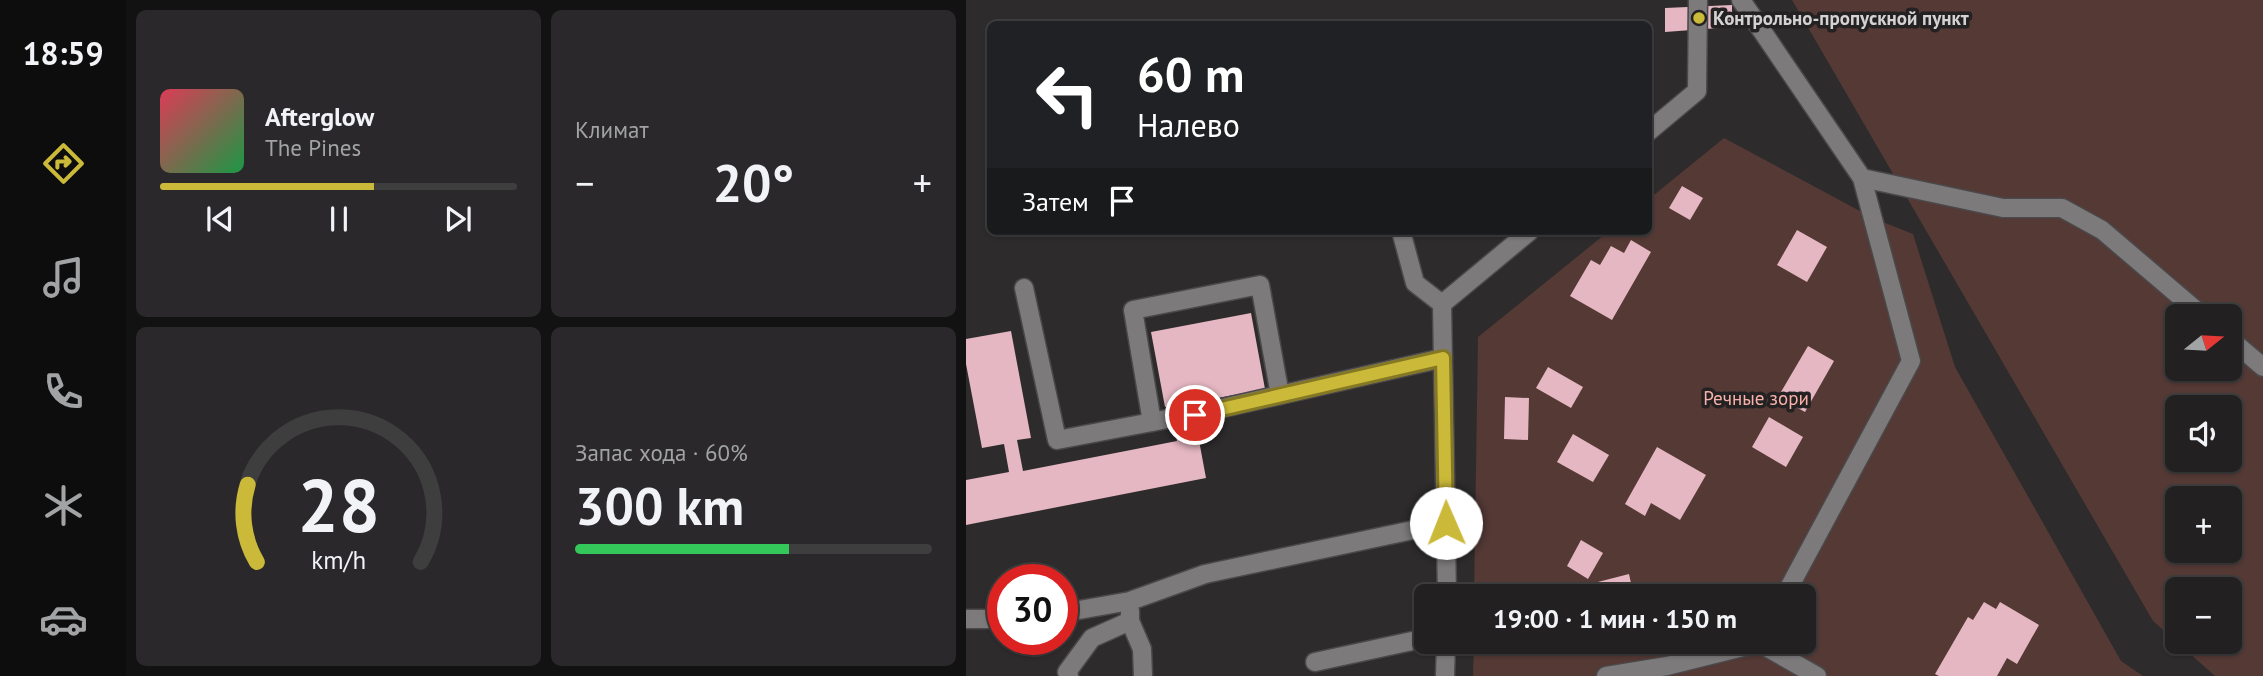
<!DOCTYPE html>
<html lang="ru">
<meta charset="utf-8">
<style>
body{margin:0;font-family:"PT Sans",sans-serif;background:#2a282a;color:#f1f3f6;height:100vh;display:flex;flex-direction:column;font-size:26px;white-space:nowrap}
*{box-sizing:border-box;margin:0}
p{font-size:23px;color:#a2a3a5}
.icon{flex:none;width:38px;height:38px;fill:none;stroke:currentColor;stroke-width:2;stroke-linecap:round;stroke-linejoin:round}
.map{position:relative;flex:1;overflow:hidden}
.drawer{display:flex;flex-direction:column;gap:10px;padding:10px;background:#131212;width:840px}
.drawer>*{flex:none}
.top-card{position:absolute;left:21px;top:21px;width:665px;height:214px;border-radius:10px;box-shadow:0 2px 5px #0004,0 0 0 2px #3f3e3f;background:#202124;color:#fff;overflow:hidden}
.needle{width:46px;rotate:72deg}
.buttons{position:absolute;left:1199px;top:304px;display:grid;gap:14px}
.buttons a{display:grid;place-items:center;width:77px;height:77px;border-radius:10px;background:#222021;box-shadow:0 2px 5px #0004,0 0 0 2px #3f3e3f;font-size:35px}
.speed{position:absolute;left:21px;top:564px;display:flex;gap:14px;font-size:35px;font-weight:700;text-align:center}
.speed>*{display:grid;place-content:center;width:91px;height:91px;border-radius:50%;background:#222021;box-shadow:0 2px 5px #0004,0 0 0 2px #3f3e3f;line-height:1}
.speed .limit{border:10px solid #d22;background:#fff;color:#111}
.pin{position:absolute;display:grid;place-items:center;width:60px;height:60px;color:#fff;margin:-30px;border:4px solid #fff;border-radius:50%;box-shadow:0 2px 7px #0007}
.me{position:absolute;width:77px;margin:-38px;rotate:359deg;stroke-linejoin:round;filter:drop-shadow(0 0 5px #0008)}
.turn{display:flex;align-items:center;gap:24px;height:147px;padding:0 35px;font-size:32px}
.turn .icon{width:91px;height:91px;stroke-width:2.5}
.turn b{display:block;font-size:49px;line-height:60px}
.then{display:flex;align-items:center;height:66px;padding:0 35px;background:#0003;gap:14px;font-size:26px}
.big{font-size:52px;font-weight:800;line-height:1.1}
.drawer .card{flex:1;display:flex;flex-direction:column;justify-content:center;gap:10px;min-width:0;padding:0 24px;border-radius:10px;background:#2a282a}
.drawer .dial{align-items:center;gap:0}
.dial svg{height:182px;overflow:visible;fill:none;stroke:#3f3e3f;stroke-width:7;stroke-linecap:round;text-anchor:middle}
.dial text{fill:#f1f3f6;stroke:none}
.song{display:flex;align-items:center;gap:21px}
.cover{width:84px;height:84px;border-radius:10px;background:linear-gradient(135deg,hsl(350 70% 55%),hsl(140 70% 35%))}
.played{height:7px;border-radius:4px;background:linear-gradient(90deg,#cbb939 60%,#3f3e3f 60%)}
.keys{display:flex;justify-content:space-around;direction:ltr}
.heat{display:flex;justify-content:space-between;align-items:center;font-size:38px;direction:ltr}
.charge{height:10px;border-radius:5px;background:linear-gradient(90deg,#34c759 60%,#3f3e3f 0)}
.drawer .tiles{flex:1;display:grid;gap:10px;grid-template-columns:repeat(2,1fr)}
.trip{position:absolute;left:448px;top:584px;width:402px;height:70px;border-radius:10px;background:#222021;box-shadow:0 2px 5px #0004,0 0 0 2px #3f3e3f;font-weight:800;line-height:70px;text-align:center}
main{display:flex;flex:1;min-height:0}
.tabs{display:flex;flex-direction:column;width:126px;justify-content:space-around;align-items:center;background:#0e0d0d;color:#a2a3a5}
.tabs .icon{width:49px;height:49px}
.tabs .selected{color:#cbb939}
.tabs b{font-size:32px;color:#f1f3f6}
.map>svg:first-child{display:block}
.green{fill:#543935;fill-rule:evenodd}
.building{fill:#e5b7c2}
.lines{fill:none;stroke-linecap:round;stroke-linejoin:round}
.minor-casing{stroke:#4b484a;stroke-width:21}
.minor{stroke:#7d7a7c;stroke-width:18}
.route-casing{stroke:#847825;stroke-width:18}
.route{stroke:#cbb939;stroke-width:12}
.poi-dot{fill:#cbb939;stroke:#242123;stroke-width:2.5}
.labels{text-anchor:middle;stroke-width:7;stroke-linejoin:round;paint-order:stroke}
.poi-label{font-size:19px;font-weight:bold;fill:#d4d2d3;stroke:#242123;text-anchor:start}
.park-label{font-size:19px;fill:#f8b1a8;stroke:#242123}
</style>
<main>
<nav class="tabs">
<b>18:59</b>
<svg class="icon selected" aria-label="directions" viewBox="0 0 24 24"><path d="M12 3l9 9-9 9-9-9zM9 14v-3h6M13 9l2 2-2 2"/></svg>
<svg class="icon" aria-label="music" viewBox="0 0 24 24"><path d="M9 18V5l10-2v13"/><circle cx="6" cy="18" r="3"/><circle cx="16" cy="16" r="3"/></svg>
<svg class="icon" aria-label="phone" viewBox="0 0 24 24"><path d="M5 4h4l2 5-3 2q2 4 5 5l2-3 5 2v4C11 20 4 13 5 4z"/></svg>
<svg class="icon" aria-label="climate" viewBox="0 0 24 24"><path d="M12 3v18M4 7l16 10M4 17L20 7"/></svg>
<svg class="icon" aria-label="car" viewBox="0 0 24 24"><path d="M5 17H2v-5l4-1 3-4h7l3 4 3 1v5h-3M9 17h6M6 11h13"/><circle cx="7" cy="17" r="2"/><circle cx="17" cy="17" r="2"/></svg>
</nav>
<section class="drawer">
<div class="tiles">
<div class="card">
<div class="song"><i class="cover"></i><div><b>Afterglow</b><p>The Pines</p></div></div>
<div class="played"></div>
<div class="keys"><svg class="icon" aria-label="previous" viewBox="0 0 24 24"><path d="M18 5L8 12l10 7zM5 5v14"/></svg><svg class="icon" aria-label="pause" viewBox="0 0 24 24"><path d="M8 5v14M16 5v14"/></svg><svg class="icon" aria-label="next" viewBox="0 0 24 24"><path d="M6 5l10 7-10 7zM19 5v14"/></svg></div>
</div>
<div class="card"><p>Климат</p>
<div class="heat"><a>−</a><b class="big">20°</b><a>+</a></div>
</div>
<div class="card dial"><svg viewBox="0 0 100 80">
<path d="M14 69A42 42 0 1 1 86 69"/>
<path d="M14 69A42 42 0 0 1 10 35" stroke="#cbb939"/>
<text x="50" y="56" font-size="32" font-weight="700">28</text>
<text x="50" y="72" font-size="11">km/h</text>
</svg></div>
<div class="card"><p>Запас хода · 60%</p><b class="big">300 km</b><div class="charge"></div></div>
</div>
</section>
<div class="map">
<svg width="1297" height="676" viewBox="0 0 1297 676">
<rect width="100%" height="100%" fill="#2d2b2c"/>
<g class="green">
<path d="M826,0H1297V676H1249L1187,621ZM1211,317H1264V369H1211ZM1211,408H1264V460H1211ZM1211,499H1264V551H1211ZM1211,590H1264V642H1211Z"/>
<path d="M758,138L907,218L947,234L989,367L1155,661L1177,676H507L508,642H838V597H508L512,337L643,231H682L683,199Z"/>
</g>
<g class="building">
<path d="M766,5V27L699,32V8Z"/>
<path d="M716,186L737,198L724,220L703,208Z"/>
<path d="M831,230L861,247L841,282L811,265Z"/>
<path d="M665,240L685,252L646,320L604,296L625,260L634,265L645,246L658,253Z"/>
<path d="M285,313L299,389L215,405L221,437L232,435L240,478L0,525V480L43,472L38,444L16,448L0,364V339L45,331L65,438L51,440L57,471L211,441L204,406L199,407L185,332Z"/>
<path d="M842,346L868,361L839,412L812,397Z"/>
<path d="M582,367L617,387L605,408L570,388Z"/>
<path d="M539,397L563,398L562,440L538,439Z"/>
<path d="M803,417L837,437L820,467L786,447Z"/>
<path d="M607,434L643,455L627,482L591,462Z"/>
<path d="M691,447L740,475L714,520L685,503L679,516L659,504Z"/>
<path d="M615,540L637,553L622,579L601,566Z"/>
<path d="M663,574L668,597H627L624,584Z"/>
<path d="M1018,602L1030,609L1034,602L1073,625L1051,664L1041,658L1031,676H973L969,674L1002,617L1007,620Z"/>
</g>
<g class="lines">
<defs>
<g id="minor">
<path d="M775,0L896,178L945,361L818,597"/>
<path d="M682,132L731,91L732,0"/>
<path d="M896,178L1037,208H1096L1136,230L1238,317"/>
<path d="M435,231L449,283L476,304"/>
<path d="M58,288L91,440L186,422"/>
<path d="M1264,339L1297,367"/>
<path d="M217,417L477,358"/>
<path d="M206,418L186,422L167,310L294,285L314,395"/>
<path d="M481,597L476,304L564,231"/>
<path d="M164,611V621L176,649L177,676"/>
<path d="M96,613L164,601L239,574L480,523"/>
<path d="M0,619H37"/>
<path d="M349,662L460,638"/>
<path d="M103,676L101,672L126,638L164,621"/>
<path d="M479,676L480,642"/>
<path d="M640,676L701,666L793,643L851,676"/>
</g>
</defs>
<use href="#minor" class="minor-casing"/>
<use href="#minor" class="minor"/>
</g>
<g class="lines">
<defs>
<path id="route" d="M229,415L477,358L480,523"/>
</defs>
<use href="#route" class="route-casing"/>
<use href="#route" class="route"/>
</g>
<circle class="poi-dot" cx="733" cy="18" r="7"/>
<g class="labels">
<g class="poi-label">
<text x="747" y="25">Контрольно-пропускной пункт</text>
</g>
<g class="park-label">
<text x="790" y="405">Речные зори</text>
</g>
</g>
</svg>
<div class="buttons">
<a><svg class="needle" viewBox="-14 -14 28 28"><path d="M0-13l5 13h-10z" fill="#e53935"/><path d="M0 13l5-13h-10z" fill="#a2a3a5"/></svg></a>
<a><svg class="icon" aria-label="sound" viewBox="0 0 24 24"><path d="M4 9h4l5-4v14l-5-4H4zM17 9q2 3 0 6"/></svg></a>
<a>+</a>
<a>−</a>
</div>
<div class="speed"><div class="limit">30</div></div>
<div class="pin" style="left:229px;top:415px;background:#d93025"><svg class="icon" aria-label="arrive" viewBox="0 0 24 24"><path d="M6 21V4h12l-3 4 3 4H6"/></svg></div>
<svg class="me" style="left:480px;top:523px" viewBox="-20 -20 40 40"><circle r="19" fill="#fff"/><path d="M0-13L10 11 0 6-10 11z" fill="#cbb939"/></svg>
<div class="trip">19:00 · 1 мин · 150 m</div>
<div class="top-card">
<div class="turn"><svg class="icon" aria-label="left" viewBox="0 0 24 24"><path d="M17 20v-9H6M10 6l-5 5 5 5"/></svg><div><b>60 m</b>Налево</div></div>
<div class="then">Затем<svg class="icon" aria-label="arrive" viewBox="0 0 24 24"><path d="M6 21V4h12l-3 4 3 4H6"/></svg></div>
</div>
</div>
</main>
